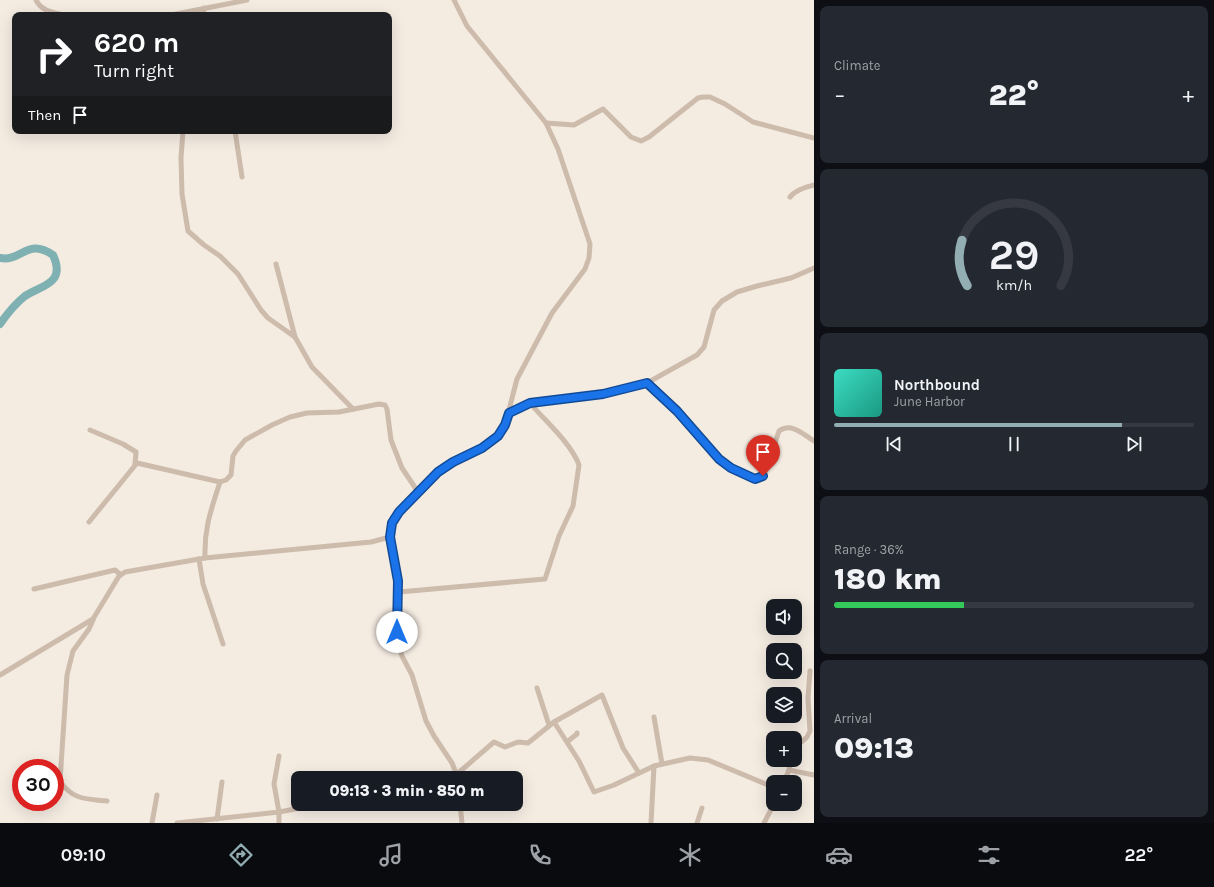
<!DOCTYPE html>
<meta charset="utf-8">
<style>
body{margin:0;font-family:Karla,sans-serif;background:#242831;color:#f1f3f6;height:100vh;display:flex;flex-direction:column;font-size:15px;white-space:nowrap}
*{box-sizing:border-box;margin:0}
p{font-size:13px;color:#9ea1a6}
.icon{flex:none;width:22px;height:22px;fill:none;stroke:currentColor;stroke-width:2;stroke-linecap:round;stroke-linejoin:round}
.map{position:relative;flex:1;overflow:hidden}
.drawer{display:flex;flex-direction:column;gap:6px;padding:6px;background:#0d0f14;width:400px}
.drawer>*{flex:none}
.hud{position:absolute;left:12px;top:12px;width:380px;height:122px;border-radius:8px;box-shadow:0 4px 16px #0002;background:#202124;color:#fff;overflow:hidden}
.tools{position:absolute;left:766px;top:599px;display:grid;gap:8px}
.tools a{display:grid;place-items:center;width:36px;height:36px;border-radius:8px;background:#171b24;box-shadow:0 4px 16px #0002;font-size:20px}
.speed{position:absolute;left:12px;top:759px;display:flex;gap:8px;font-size:20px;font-weight:700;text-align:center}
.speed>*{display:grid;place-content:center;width:52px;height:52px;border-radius:50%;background:#171b24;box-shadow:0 4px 16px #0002;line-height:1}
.speed .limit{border:6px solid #d22;background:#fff;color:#111}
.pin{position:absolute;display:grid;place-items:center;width:34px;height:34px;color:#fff;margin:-41px -17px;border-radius:50% 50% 50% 0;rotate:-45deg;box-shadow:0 0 4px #0007}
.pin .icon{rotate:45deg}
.me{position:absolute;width:44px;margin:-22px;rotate:0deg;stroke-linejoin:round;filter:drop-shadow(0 0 3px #0008)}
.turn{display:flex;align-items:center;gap:14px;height:84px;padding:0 16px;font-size:18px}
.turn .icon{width:52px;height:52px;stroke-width:2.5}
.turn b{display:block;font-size:28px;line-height:34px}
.then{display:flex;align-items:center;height:38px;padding:0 16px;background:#0003;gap:8px;font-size:15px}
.big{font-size:30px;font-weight:800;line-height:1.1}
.drawer .tile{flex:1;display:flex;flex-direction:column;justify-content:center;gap:6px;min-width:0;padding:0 14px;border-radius:8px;background:#242831}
.drawer .dial{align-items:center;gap:0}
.dial svg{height:104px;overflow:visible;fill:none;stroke:#363941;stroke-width:7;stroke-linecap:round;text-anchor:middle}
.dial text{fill:#f1f3f6;stroke:none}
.song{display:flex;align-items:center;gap:12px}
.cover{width:48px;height:48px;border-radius:6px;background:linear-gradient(135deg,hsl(170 70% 55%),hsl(170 70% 35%))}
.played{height:4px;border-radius:2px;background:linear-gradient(90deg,#92aeb2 80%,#363941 80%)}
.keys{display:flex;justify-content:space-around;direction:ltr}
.heat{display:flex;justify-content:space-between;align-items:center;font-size:22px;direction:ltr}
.charge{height:6px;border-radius:3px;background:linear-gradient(90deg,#34c759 36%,#363941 0)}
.trip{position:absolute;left:291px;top:771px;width:232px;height:40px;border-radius:8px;background:#171b24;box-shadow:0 4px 16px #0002;font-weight:800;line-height:40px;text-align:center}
.tab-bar{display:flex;height:64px;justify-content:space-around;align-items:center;background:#090b0e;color:#9ea1a6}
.tab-bar .icon{width:28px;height:28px}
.tab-bar .selected{color:#92aeb2}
.tab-bar b{font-size:18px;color:#f1f3f6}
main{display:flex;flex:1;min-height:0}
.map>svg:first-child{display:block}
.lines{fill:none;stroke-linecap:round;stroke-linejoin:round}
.river{stroke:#7fb0b2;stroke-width:8}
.minor{stroke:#cdbbac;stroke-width:5}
.route-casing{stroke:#114b97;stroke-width:10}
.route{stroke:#1a73e8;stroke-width:7}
</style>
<main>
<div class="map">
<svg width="814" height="823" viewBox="0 0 814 823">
<rect width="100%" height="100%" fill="#f4ebe1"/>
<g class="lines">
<path class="river" d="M0,258C22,262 27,237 53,255C66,283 43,285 25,296C15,304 7,314 0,324"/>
<g class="minor">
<path d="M36,0C41,11 52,12 63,15"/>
<path d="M454,0L467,26L546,123L558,149L590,244L589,258L585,269L552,313L517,379L505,425L498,436L482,448L453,462L438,472L399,511L392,523L390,537L398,581L397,623L398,642L402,656L412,675L426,721L434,736L452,763L458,778"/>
<path d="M171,15L247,0"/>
<path d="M203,15L204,8"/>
<path d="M546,123L574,125L603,109L631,137L641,141L649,137L698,98L703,97H710L725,104L753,122L814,138"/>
<path d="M183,131L181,158L182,194L188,231L204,245L220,256L238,274L261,310L268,318L295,337L312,367L353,409"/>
<path d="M235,131L242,177"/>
<path d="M790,197C795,190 806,187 814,185"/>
<path d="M276,264L295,337"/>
<path d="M647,383L677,411L719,459L742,474L755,479L760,478L765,473L779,431C791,422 803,434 814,441"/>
<path d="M509,413L530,403L603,394L647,383L697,355L704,347L714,310L722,301L737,292L757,286L791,278L814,268"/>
<path d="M90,430L123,444L136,452L135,464"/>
<path d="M89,522L137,463L220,482L226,480L231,475L233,456L236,451L245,440L272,425L290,417L307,413L339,412L379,404L385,405L387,409L391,440L402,468L418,492"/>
<path d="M205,558C204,528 211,510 220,482"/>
<path d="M199,559L203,584L223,644"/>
<path d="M34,589L115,570L121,575"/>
<path d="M399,592L545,579L559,536L573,506L579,465C571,443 545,421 530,403"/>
<path d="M93,620L89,629L73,651L67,675L60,781C72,800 87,799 107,801"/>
<path d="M0,675L93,619L119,576L125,572L205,558L371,542L390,537"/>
<path d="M537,688L549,725"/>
<path d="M654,717L662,764"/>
<path d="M554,722L602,695L623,748L639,773"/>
<path d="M567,742L577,734V733"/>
<path d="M795,748L807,737L810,731L808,698L810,671"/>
<path d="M789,770L814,775"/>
<path d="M457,774L494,742L505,747L518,742L528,743L554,722L579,761L594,792L614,785L654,766L690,758L708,760L773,787"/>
<path d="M784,782L789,770L791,760"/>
<path d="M55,795L58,793L60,781"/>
<path d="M40,803L42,802"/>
<path d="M460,804L462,823"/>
<path d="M217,819L222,782"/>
<path d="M152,823L157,795"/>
<path d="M177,823L279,812L274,784L279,756"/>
<path d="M279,823V812L316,805L334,804"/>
<path d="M651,823L654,766"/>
<path d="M697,823L702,808"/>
<path d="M764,823L774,804"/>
</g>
</g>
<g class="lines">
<defs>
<path id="route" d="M397,632L398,581L390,537L392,523L399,512L438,472L453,462L482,448L498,436L505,425L509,413L530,403L603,394L647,383L677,411L719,459L731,468L755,479L763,476"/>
</defs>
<use href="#route" class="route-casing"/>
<use href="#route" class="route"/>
</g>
</svg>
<div class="tools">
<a><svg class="icon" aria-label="sound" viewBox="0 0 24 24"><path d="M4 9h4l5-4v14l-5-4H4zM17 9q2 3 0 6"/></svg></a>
<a><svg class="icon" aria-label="search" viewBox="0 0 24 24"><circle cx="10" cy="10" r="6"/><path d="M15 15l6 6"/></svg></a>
<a><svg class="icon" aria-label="layers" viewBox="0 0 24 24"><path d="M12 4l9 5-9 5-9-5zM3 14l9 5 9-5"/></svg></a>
<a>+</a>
<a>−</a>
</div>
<div class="speed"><div class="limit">30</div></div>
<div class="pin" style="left:763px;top:476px;background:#d93025"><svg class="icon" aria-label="arrive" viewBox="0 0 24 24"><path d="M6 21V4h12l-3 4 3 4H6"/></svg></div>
<svg class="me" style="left:397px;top:632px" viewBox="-20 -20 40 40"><circle r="19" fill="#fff"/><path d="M0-13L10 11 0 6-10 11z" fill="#1a73e8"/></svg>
<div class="trip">09:13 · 3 min · 850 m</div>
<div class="hud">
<div class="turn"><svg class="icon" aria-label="right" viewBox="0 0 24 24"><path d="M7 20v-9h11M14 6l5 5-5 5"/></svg><div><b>620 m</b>Turn right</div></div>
<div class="then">Then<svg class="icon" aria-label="arrive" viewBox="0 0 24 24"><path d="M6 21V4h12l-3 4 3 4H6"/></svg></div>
</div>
</div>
<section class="drawer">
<div class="tile"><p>Climate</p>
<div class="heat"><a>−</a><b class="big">22°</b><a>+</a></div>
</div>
<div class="tile dial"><svg viewBox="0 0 100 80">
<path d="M14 69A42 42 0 1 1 86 69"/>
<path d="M14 69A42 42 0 0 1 10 34" stroke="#92aeb2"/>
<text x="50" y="56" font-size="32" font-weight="700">29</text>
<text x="50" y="72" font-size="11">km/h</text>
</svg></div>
<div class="tile">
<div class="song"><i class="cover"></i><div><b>Northbound</b><p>June Harbor</p></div></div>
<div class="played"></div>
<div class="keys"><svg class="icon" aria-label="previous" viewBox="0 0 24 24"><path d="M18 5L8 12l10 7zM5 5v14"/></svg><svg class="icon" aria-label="pause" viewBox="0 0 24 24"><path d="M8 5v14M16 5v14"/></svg><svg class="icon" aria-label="next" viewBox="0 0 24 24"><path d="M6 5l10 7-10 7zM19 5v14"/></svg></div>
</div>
<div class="tile"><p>Range · 36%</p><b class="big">180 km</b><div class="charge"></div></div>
<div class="tile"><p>Arrival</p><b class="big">09:13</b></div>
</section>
</main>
<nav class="tab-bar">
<b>09:10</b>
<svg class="icon selected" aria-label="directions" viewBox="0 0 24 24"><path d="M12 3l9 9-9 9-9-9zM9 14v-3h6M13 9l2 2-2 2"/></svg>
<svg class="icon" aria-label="music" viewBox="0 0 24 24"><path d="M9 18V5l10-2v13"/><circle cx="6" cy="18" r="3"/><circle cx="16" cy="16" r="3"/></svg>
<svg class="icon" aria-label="phone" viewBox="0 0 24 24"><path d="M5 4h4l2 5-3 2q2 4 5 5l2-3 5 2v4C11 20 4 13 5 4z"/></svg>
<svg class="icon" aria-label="climate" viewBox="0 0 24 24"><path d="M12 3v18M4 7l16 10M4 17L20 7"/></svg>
<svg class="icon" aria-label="car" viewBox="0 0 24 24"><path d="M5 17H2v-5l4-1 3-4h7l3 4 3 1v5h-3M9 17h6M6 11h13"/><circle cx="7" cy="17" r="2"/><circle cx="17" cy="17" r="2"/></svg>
<svg class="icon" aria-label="filters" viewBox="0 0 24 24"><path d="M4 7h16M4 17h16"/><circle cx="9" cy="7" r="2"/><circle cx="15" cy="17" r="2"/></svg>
<b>22°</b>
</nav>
